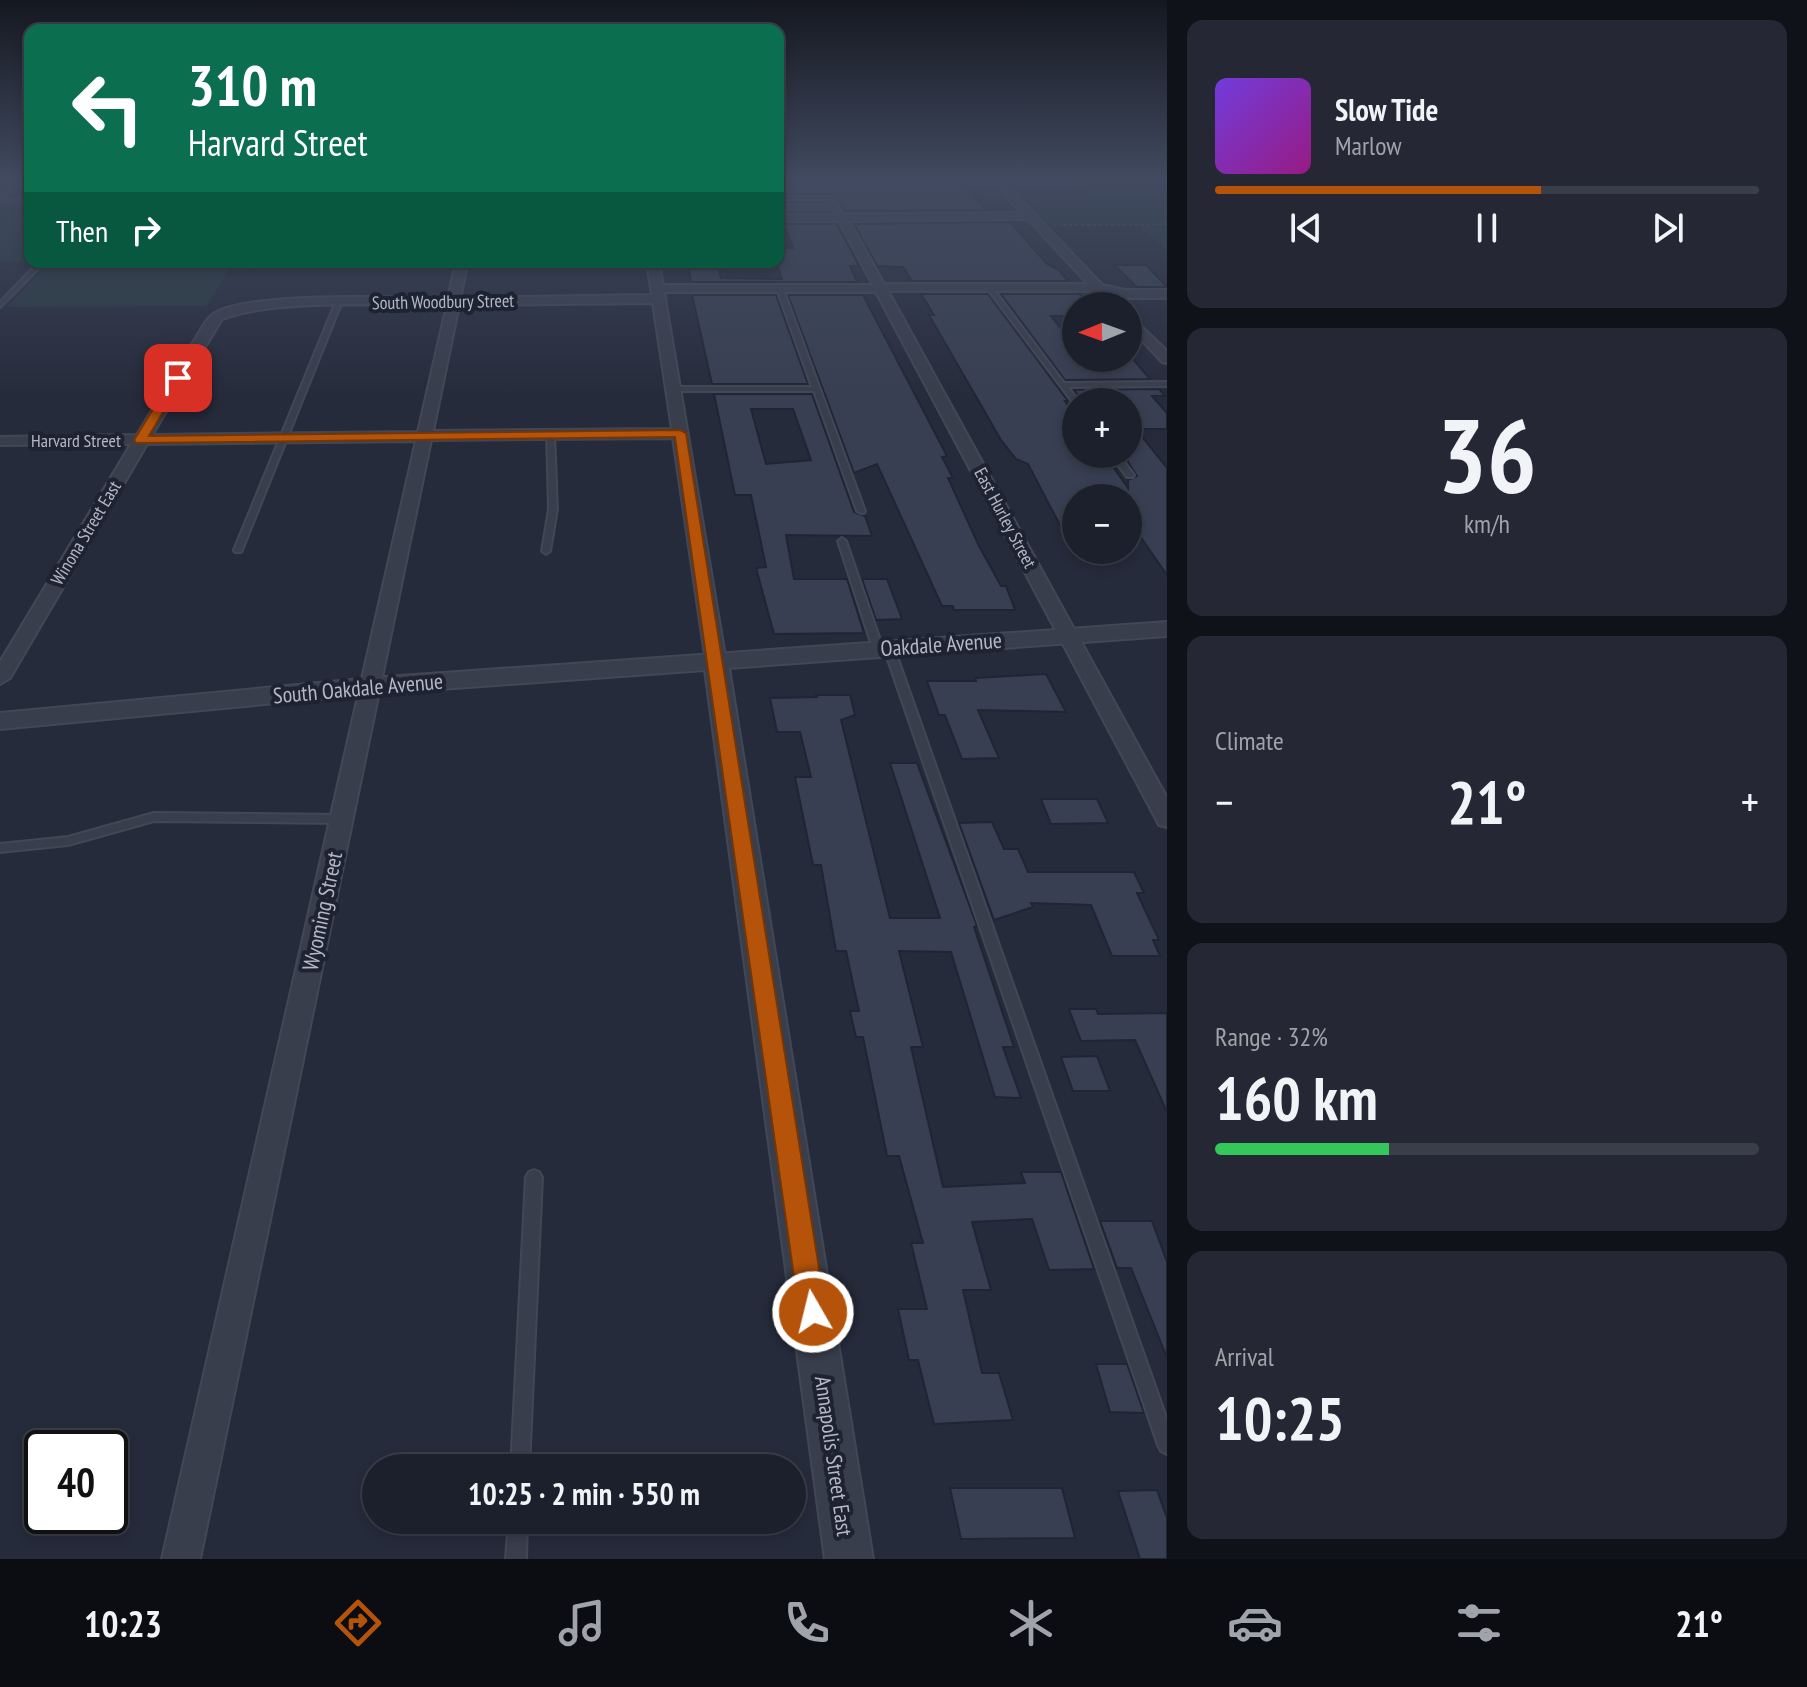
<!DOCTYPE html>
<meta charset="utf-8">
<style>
body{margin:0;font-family:"PT Sans Narrow",sans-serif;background:#252834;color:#f1f3f6;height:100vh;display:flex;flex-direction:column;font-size:30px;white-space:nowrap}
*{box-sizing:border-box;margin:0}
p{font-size:26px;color:#a0a3a9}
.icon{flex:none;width:44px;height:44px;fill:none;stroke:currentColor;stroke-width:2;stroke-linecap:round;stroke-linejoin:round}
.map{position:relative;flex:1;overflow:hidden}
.drawer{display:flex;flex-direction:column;gap:20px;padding:20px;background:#0f1218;width:640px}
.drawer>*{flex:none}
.hud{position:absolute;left:24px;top:24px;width:760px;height:244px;border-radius:16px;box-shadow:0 4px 12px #0003,0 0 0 2px #3a3e48;background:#0b6e4f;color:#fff;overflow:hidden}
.needle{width:52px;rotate:269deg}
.fabs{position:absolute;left:1062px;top:292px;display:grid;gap:16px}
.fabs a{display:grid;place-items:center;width:80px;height:80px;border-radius:50%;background:#1c202c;box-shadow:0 4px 12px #0003,0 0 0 2px #3a3e48;font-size:40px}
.speed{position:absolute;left:24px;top:1430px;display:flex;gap:16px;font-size:40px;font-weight:700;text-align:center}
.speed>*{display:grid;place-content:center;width:104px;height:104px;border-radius:50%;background:#1c202c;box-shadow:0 4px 12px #0003,0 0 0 2px #3a3e48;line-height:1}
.speed .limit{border:4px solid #111;border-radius:12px;background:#fff;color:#111}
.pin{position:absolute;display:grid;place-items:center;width:68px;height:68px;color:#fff;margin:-34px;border-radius:16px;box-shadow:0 4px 12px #0006}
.me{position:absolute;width:88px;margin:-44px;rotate:352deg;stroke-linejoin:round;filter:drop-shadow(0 0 6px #0008)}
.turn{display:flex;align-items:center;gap:28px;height:168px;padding:0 32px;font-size:36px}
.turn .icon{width:104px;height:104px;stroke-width:2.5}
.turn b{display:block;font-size:56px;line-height:68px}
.then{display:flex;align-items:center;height:76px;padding:0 32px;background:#0003;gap:16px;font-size:30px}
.big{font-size:60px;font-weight:600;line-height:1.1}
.drawer .card{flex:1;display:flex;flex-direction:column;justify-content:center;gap:12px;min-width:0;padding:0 28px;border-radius:16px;background:#252834}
.drawer .dial{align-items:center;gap:0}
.dial b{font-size:104px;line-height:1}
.song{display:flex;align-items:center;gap:24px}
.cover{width:96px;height:96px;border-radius:12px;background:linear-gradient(135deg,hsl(260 70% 55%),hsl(310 70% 35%))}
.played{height:8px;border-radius:4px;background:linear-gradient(90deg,#b45309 60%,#3a3e48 60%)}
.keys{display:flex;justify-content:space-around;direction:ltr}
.heat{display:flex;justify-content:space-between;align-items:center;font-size:44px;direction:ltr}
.charge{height:12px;border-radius:6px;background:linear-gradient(90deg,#34c759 32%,#3a3e48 0)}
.trip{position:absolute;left:362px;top:1454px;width:444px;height:80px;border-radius:40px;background:#1c202c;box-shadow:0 4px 12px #0003,0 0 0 2px #3a3e48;font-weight:600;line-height:80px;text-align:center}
.tab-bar{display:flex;height:128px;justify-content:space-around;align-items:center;background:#0b0d12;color:#a0a3a9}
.tab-bar .icon{width:56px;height:56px}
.tab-bar .on{color:#b45309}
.tab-bar b{font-size:36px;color:#f1f3f6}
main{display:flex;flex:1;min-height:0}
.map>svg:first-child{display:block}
.green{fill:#27373d}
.building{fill:#383f52;stroke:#202533;stroke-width:2;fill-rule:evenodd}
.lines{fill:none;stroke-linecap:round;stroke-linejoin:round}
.service-casing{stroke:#424755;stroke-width:4}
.minor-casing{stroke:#424755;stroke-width:4}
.tertiary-casing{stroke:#424755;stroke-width:4}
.path{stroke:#405055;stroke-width:2;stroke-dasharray:3 3;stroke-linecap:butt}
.service{fill:#393e4c;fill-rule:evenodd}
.minor{fill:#393e4c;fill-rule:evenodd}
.tertiary{fill:#393e4c;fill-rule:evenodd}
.route{fill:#b45309;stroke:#753606;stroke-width:2}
.labels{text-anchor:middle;stroke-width:8;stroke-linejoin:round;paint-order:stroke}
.far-street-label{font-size:18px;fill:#b5b9c7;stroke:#1e2331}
.street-label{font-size:22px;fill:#b5b9c7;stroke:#1e2331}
</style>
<main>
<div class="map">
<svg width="1167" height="1559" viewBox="0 0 1167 1559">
<rect width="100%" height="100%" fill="#262b3b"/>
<g class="green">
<path d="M1085,179H1167V250L1136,225L1052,227L1026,199H1091L1075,182H1086Z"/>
<path d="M0,203H30V261L0,262Z"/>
<path d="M45,262H233L206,306L7,307L48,264Z"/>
</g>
<g class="building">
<path d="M809,179H959L986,210L845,211L832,194H778V182Z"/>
<path d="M1010,222L1047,264L1058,269L1068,281H912L903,267L877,266L854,224Z"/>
<path d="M784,224H837L859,266H850L857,282H691L689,269H719L721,278L782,279L778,267V248H793Z"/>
<path d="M1114,265H1146L1167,287H1137Z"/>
<path d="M921,294H988L1068,401H1065L1076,416V454H1104L1128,488V480L1137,476L1128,462V402L1082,401L1074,390L1159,389L1165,396H1152L1167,413V429H1136L1167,468V575L1128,519V495H1076V556L1028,464L1016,459L1001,440L929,315H934Z"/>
<path d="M1001,294H1079L1090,306H1076V316H1051L1076,347V358H1132L1150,379L1065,380Z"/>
<path d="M692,295H776L808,384H712Z"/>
<path d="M788,295H863L947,456L942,457L953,478H948L979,546L1001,586H1006L1015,610H954L953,606H942L877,464L854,473Z"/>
<path d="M714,394H812L854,512L865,516L872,536L786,535L794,579H847L864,633L774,634L756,568L766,567L751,495H735ZM751,409H793L811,460L766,464Z"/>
<path d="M862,579H887L902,619L876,620Z"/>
<path d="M1046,674L1066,712L978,710L999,758L962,759L945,715H939L927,681H976L975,678Z"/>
<path d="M816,695H850L855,715L841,720L890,918H940L890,763H917L977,926L974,927L1014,1047H1003L1021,1098L995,1097L951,952L899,951L923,1047H911L943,1187L1025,1183L1021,1172H1061L1094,1269L1049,1270L1032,1219L972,1222L991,1290H963L982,1373H999L1013,1420L934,1424L918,1360H909L898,1309H927L911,1243H923L899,1156H887L863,1037H856L850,1011H859L846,951H836L821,865H813L795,777H811L800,732H777L770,698L817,697Z"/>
<path d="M1041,799H1097L1108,823L1051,824Z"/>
<path d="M992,822L1004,849H1018L1028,872H1134L1144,893H1137L1159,940H1153L1160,956H1112L1091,905L1031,903L1033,907L994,920L959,823Z"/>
<path d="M1069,1009H1096L1098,1014L1167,1013V1112L1135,1040L1081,1041Z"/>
<path d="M1097,1056L1110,1091H1073L1061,1057Z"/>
<path d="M1100,1221H1152L1167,1262V1358L1131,1268H1117Z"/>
<path d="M1096,1364H1127L1144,1413L1110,1412Z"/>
<path d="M950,1488H1062L1075,1538L961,1539Z"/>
<path d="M1157,1490L1167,1518V1559H1140L1118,1491Z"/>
</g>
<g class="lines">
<defs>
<g id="service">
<path d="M28,179H30V182L14,188L3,199H30V201H0V196L10,186Z"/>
<path d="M778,197H832L845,217L840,218L834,209H778V205H832L828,199H778Z"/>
<path d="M37,264L42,265L0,307V302Z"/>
<path d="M987,286H991L1064,383L1167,382V386L1068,387L1079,402H1076V405L1074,404L987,288Z"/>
<path d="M780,287L783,289L865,511L864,513H861L857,511L814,391H673L670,389L673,387H812L777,289Z"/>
<path d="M338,302L341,304L242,550L241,552H235L234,550L335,304Z"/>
<path d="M547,432L554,434L557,509L550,551L546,554L542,551L549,509Z"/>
<path d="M1110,454H1118L1134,475L1133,477H1127Z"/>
<path d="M842,538L846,541L883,649L881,651L878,652L873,649L838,541Z"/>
<path d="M889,645L894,648L1167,1420V1454L1161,1451L1158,1445L884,648Z"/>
<path d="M154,813L342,815L348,819L342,823L154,821L68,845L0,852V844L68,837Z"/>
<path d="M534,1170L539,1172L542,1177L529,1468H511L526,1177L529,1172Z"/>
<path d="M509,1520H527L526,1559H506Z"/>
</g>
<g id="minor">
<path d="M990,179H1001L1102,285L1125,290H1167V298H1125L1095,291H888L1167,798V827L1159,825L1156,819L876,292H664L726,662L723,666L716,668L706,662L673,438L431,440L200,1559H162L416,441L147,444L10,678L0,684V662L131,444L0,445V437L137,435L203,326C206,321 210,316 215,313C253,291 399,298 448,298L456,262H468L460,298L652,295L647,262H659L663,285H873L839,221H778V215L1022,213ZM1028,219L1088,284H884L849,221ZM653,303L672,429L433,431L459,305ZM447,305L418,432L152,435L222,319C279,298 384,306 447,305Z"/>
<path d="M1128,314L1167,351V363L1162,362L1128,325Z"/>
</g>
<path id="tertiary" d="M1167,622V636L729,668L873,1559H825L705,670L372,694L0,729V713L372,678Z"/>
</defs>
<use href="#service" class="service-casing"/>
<use href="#minor" class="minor-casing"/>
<use href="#tertiary" class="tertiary-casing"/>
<path class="path" d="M1063,225L1167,224"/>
<use href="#service" class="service"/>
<use href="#minor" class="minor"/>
<use href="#tertiary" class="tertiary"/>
</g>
<linearGradient id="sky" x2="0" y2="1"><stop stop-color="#151820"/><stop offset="0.45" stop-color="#414a60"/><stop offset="1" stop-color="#414a60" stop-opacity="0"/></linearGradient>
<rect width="1167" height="398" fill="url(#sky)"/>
<path class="route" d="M174,375L183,378L149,436L680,430L686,433L826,1312L822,1321L813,1325L803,1321L799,1312L675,437L136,443L134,440Z"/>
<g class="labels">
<g class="far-street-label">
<text transform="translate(443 302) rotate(-1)" y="6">South Woodbury Street</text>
<text x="76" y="447">Harvard Street</text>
<text transform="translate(1005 518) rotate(62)" y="6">East Hurley Street</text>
<text transform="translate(86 533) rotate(-59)" y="6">Winona Street East</text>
</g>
<g class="street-label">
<text transform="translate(941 644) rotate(-4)" y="8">Oakdale Avenue</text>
<text transform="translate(358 688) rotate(-5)" y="8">South Oakdale Avenue</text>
<text transform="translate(322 911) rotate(-78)" y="8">Wyoming Street</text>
<text transform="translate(834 1456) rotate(82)" y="8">Annapolis Street East</text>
</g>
</g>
</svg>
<div class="fabs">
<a><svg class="needle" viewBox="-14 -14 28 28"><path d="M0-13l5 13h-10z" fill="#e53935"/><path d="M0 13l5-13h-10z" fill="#a0a3a9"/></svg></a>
<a>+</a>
<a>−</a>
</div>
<div class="speed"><div class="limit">40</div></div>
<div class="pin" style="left:178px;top:378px;background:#d93025"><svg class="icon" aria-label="arrive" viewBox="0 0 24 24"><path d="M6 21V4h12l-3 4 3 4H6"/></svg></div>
<svg class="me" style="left:813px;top:1312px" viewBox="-20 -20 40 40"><circle r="17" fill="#b45309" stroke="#fff" stroke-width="3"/><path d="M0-11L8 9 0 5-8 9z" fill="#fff"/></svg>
<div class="trip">10:25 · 2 min · 550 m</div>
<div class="hud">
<div class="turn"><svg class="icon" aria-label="left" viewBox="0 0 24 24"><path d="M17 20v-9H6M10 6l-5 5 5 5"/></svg><div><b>310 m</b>Harvard Street</div></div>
<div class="then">Then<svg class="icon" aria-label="right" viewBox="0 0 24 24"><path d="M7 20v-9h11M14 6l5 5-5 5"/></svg></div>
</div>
</div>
<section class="drawer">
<div class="card">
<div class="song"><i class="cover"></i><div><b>Slow Tide</b><p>Marlow</p></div></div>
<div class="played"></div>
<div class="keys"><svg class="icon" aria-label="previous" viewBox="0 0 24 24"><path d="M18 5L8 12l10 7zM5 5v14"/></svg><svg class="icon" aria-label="pause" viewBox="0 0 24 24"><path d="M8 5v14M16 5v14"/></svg><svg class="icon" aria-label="next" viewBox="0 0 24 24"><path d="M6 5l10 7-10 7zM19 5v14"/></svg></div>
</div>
<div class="card dial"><b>36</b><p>km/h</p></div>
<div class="card"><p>Climate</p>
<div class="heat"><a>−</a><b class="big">21°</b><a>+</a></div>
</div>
<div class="card"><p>Range · 32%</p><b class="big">160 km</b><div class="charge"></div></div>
<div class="card"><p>Arrival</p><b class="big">10:25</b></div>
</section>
</main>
<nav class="tab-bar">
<b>10:23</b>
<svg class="icon on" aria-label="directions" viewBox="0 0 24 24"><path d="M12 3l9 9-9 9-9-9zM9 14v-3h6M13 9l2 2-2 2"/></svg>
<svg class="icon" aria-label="music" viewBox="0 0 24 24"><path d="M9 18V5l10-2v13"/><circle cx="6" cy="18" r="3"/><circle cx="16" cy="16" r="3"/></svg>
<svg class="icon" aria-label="phone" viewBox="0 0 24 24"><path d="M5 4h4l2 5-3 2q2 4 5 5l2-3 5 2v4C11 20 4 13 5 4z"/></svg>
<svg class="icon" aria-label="climate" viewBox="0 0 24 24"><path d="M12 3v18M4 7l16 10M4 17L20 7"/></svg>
<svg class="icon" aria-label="car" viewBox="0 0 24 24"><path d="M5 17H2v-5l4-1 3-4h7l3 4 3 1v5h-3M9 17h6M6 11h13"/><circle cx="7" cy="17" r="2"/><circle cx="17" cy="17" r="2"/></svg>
<svg class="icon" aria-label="filters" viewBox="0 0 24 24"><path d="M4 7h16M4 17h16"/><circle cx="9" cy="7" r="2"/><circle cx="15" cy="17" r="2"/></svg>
<b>21°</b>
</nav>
